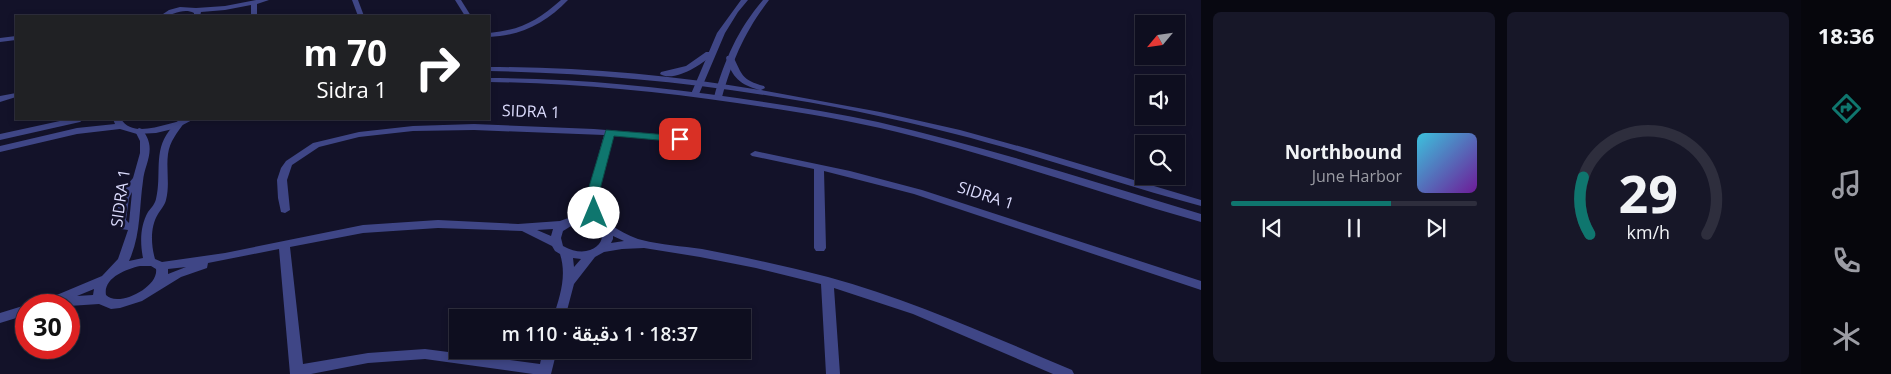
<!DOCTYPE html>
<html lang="ar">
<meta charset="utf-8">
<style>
body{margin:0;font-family:"Open Sans","Noto Sans Arabic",sans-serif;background:#171728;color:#f1f3f6;direction:rtl;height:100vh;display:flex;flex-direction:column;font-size:19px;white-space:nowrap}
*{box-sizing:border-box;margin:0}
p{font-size:16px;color:#9b9ca4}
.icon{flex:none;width:28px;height:28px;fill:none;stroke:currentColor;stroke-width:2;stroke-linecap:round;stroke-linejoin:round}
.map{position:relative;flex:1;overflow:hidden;direction:ltr}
.side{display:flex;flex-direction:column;gap:12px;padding:12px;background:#080811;width:600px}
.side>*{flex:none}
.guide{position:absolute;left:15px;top:15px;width:475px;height:105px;border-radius:0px;box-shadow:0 2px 8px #0003,0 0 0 1px #2e2e3d;direction:rtl;background:#202124;color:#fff;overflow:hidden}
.needle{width:32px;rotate:241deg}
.buttons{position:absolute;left:1135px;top:15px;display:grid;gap:10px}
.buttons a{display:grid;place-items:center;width:50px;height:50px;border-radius:0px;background:#0e0e1f;box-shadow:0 2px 8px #0003,0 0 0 1px #2e2e3d;font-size:25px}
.speed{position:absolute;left:15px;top:294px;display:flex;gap:10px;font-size:25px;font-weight:700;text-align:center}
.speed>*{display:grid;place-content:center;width:65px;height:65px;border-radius:50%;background:#0e0e1f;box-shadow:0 2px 8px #0003,0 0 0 1px #2e2e3d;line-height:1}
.speed .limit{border:8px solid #d22;background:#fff;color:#111}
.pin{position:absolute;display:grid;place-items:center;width:42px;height:42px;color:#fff;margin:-21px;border-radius:10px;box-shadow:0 2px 8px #0006}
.me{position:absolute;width:55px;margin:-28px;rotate:0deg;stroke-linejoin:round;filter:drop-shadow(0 0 4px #0008)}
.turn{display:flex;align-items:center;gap:18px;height:105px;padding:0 20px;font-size:22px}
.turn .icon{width:65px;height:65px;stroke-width:2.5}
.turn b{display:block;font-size:35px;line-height:42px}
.side .widget{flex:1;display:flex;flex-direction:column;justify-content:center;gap:8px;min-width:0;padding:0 18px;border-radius:8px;background:#171728}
.side .dial{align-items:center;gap:0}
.dial svg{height:130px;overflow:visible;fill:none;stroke:#2e2e3d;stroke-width:7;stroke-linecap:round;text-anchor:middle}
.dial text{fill:#f1f3f6;stroke:none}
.song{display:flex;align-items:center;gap:15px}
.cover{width:60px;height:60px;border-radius:8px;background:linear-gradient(135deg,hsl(190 70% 55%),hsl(280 70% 35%))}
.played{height:5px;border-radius:2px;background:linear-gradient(90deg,#0f766e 65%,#2e2e3d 65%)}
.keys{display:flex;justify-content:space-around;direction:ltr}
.side .tiles{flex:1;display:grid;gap:12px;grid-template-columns:repeat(2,1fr)}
.trip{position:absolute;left:449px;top:309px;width:302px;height:50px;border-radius:0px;background:#0e0e1f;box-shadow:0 2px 8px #0003,0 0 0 1px #2e2e3d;font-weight:600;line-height:50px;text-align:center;direction:rtl}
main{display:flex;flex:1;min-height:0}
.tab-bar{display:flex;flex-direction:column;width:90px;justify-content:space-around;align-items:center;background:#06060c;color:#9b9ca4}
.tab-bar .icon{width:35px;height:35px}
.tab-bar .current{color:#0f766e}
.tab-bar b{font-size:22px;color:#f1f3f6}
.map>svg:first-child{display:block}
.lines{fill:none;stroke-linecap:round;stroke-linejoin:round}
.minor{fill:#3f4686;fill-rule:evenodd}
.tertiary{fill:#3f4686;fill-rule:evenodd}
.route{fill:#0f766e;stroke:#0a4d48}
.labels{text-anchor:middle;stroke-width:5;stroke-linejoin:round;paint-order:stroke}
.street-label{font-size:16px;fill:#dcdcfd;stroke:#131229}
</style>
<main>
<nav class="tab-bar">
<b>18:36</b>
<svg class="icon current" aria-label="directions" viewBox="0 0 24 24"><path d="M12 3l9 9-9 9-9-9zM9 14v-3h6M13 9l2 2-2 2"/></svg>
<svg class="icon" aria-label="music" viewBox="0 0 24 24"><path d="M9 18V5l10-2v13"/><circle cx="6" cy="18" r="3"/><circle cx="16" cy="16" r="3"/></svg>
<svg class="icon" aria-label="phone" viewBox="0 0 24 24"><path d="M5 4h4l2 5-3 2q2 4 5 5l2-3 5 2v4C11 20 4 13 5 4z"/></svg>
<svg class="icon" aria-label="climate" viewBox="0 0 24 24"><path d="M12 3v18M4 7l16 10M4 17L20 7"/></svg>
</nav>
<section class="side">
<div class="tiles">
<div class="widget dial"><svg viewBox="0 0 100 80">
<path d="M14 69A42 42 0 1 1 86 69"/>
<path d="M14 69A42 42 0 0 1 10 34" stroke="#0f766e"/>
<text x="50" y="56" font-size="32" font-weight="700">29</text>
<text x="50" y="72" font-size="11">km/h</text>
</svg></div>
<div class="widget">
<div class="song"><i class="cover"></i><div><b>Northbound</b><p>June Harbor</p></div></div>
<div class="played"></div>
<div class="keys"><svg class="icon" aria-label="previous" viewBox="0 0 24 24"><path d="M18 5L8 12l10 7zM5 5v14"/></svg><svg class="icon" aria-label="pause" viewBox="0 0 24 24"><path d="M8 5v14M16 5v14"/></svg><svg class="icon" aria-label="next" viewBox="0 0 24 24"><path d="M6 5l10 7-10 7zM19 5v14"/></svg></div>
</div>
</div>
</section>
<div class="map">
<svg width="1201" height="374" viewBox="0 0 1201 374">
<rect width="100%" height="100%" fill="#131229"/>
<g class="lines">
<g class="minor">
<path d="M256,0H269L257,4V16H251V5L225,10L201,12L200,16H194V13C182,7 172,17 160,16L169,10L180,7L196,8L225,6Z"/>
<path d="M352,0H358L364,16H358Z"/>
<path d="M455,0H461L471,16H465Z"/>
<path d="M561,0H568C546,23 520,36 489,37V33C521,30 537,21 561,0Z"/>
<path d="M741,0H748L738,12L725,33L699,94L695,96H692L691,94L717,33Z"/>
<path d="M763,0H769C745,31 733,59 722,97L718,99H715L714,97C724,61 738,29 763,0Z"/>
<path d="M16,36V40L0,42V38Z"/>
<path d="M16,93V97L0,102V96Z"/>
<path d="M180,120L184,123C177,133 170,141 168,154C166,169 170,185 166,200C165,205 161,209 158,214C150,227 151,245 155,259L162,262L225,253L363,225L438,220L518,224L560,221L571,217L587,196L604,135L474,130L413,131L359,137L319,147L292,165L287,180L290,210L285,213L281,212L278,198L277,180L281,168L286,161L313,143L359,132L413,126L474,124L594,129L680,136L685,139L683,141L613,136L597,197L583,215C605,217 621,235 642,240C661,245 682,246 702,249C744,257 786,266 828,277C912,300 991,336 1072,370L1074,374H1053L913,314L834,288L840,374H826L821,284L756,268L700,257L644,248L622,249L604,252L595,257L574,284L565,318H553C560,296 567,276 560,254L555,251L552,246L522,231L438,228L363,233L290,247L303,364L368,353L425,349L540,364L543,350H557L551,374H533L425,359L368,363L311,374H290L279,249L208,263L207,268L181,277L142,301L120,308L111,309L99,304L69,306L38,305L40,302L102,276L118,259L128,230L121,229L116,221L120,194L133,178L140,153V141L135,131L139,128L142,129C145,133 148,138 149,143C152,156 144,168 143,181C139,208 141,235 129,261L143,258C140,243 140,226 148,212C151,208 155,204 156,199C162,175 153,152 169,131C172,127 175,122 180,120ZM132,192L129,223L126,220L129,198ZM576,223C622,221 600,267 563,246L561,238L563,231ZM553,229L551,236L537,230ZM613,236L624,241L611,243L613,239ZM573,258L581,259L574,267ZM140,266H151L156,269C159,287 118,308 106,295C103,278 126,269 140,266ZM186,267L168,274V269ZM94,289L93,295L77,296Z"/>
<path d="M755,151L850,171L922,190L1201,281V290L914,194L824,171L826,248L824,251H816L814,248V169L752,156L750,154Z"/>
<path d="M26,305V315L0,323V313Z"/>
</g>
<g class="tertiary">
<path d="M706,52H712L713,54C703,64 674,83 660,74L661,72L686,66Z"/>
<path d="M727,56H733C742,75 742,80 764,86L765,88L761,90L880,112L960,130L1033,150L1201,200V206C1118,184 1038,155 955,134C802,95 646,74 489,71V67C580,67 670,75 760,90C740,85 732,77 726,58Z"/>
<path d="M489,78C572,78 654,86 737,98C784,105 832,112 878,122C987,147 1094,182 1201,214V222C1099,193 1000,157 897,132C844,119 791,111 737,103C655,91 572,83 489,82Z"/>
<path d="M69,119H84L80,122L0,140V134Z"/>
<path d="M113,119H121C135,142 175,118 194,119L177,128L156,133L137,134L120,129L77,134L0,152V146L77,128L115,124Z"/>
</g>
</g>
<path class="route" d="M606,130L680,136L685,139L680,142L614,136L598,197L600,213L594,217L588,213L586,197Z"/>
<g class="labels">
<g class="street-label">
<text transform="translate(531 111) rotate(2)" y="6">SIDRA 1</text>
<text transform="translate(986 195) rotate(18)" y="6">SIDRA 1</text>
<text transform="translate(120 198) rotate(-82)" y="6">SIDRA 1</text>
</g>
</g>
</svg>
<div class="buttons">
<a><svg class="needle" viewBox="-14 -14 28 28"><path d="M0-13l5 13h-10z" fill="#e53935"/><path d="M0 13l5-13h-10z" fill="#9b9ca4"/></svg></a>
<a><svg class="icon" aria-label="sound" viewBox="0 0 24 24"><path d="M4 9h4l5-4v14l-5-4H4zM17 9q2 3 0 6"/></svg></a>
<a><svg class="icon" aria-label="search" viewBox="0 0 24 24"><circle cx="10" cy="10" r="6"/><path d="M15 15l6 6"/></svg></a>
</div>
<div class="speed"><div class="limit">30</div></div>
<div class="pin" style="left:680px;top:139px;background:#d93025"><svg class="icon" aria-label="arrive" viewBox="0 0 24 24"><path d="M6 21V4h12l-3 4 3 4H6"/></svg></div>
<svg class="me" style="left:594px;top:213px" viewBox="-20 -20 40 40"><circle r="19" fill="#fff"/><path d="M0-13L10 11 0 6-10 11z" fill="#0f766e"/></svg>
<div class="trip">18:37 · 1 دقيقة · 110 m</div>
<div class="guide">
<div class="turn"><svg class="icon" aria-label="right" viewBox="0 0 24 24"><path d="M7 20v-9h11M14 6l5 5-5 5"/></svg><div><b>70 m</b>Sidra 1</div></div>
</div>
</div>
</main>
